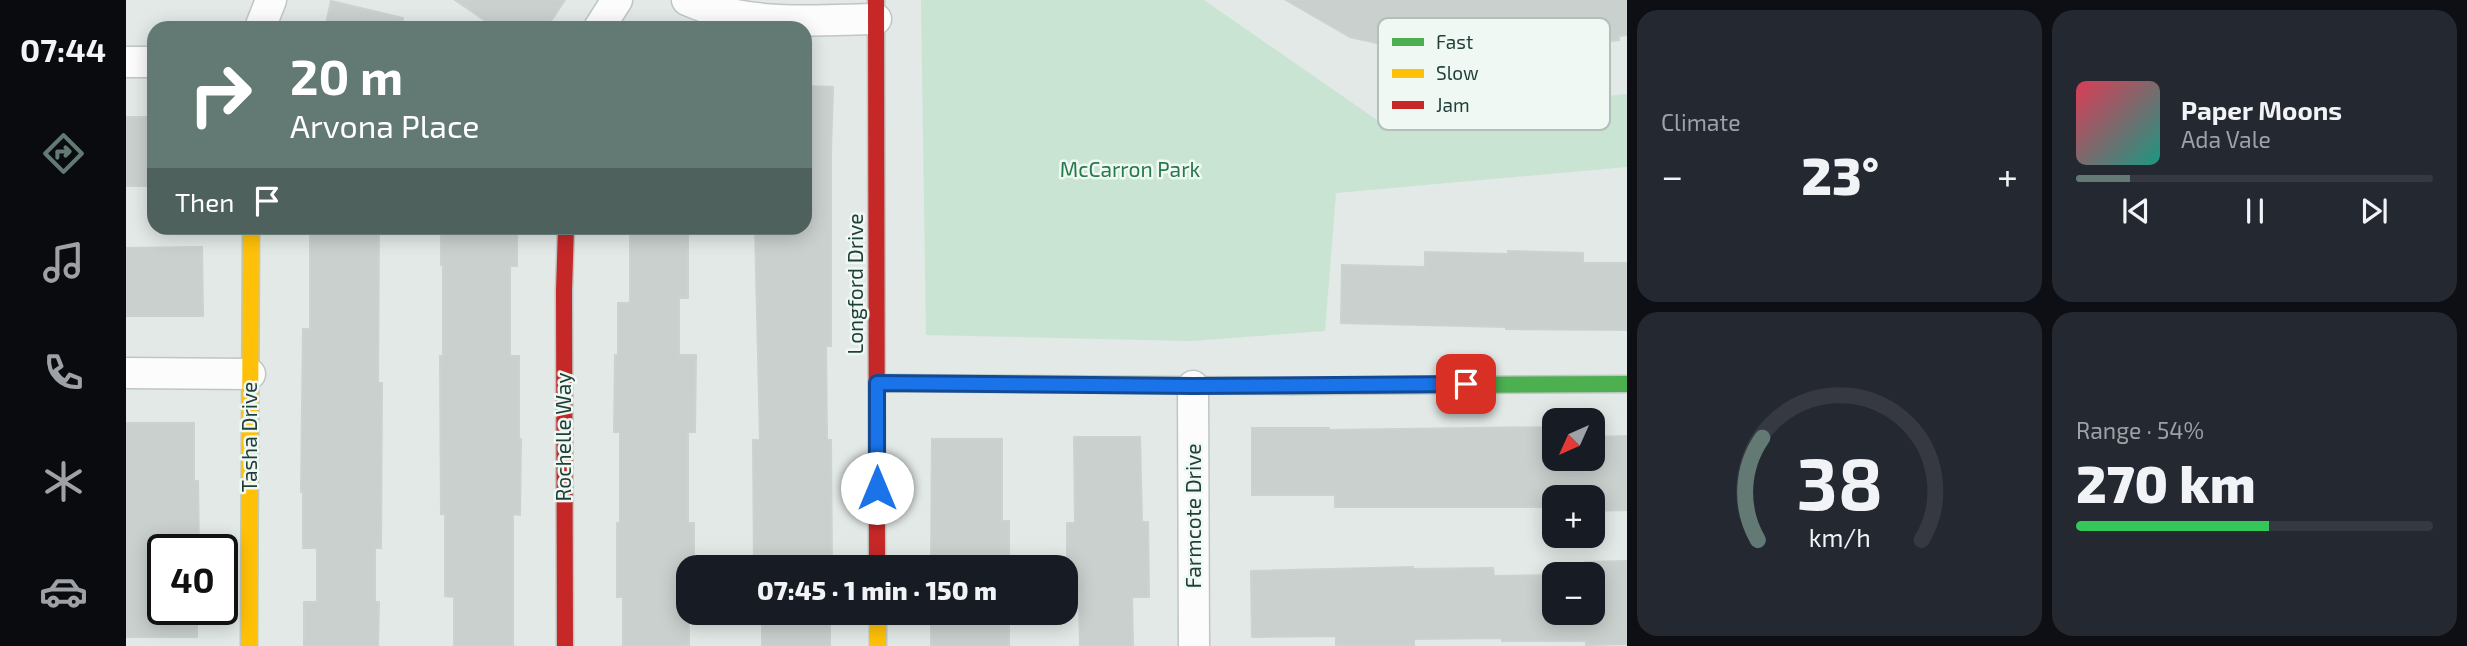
<!DOCTYPE html>
<meta charset="utf-8">
<style>
body{margin:0;font-family:"Exo 2",sans-serif;background:#242831;color:#f1f3f6;height:100vh;display:flex;flex-direction:column;font-size:26px;white-space:nowrap}
*{box-sizing:border-box;margin:0}
p{font-size:23px;color:#9ea1a6}
.icon{flex:none;width:38px;height:38px;fill:none;stroke:currentColor;stroke-width:2;stroke-linecap:round;stroke-linejoin:round}
.map{position:relative;flex:1;overflow:hidden}
.details{display:flex;flex-direction:column;gap:10px;padding:10px;background:#0d0f14;width:840px}
.details>*{flex:none}
.top-card{position:absolute;left:21px;top:21px;width:665px;height:214px;border-radius:21px;box-shadow:0 4px 18px #0003;background:#637a74;color:#fff;overflow:hidden}
.needle{width:46px;rotate:225deg}
.controls{position:absolute;left:1416px;top:408px;display:grid;gap:14px}
.controls a{display:grid;place-items:center;width:63px;height:63px;border-radius:14px;background:#171b24;box-shadow:0 4px 18px #0003;font-size:35px}
.speed{position:absolute;left:21px;top:534px;display:flex;gap:14px;font-size:35px;font-weight:700;text-align:center}
.speed>*{display:grid;place-content:center;width:91px;height:91px;border-radius:50%;background:#171b24;box-shadow:0 4px 18px #0003;line-height:1}
.speed .limit{border:4px solid #111;border-radius:10px;background:#fff;color:#111}
.pin{position:absolute;display:grid;place-items:center;width:60px;height:60px;color:#fff;margin:-30px;border-radius:14px;box-shadow:0 4px 10px #0006}
.me{position:absolute;width:77px;margin:-38px;rotate:0deg;stroke-linejoin:round;filter:drop-shadow(0 0 5px #0008)}
.turn{display:flex;align-items:center;gap:24px;height:147px;padding:0 28px;font-size:32px}
.turn .icon{width:91px;height:91px;stroke-width:2.5}
.turn b{display:block;font-size:49px;line-height:60px}
.then{display:flex;align-items:center;height:66px;padding:0 28px;background:#0003;gap:14px;font-size:26px}
.big{font-size:52px;font-weight:800;line-height:1.1}
.details .tile{flex:1;display:flex;flex-direction:column;justify-content:center;gap:10px;min-width:0;padding:0 24px;border-radius:21px;background:#242831}
.details .dial{align-items:center;gap:0}
.dial svg{height:182px;overflow:visible;fill:none;stroke:#363941;stroke-width:7;stroke-linecap:round;text-anchor:middle}
.dial text{fill:#f1f3f6;stroke:none}
.song{display:flex;align-items:center;gap:21px}
.cover{width:84px;height:84px;border-radius:10px;background:linear-gradient(135deg,hsl(350 70% 55%),hsl(170 70% 35%))}
.played{height:7px;border-radius:4px;background:linear-gradient(90deg,#637a74 15%,#363941 15%)}
.keys{display:flex;justify-content:space-around;direction:ltr}
.heat{display:flex;justify-content:space-between;align-items:center;font-size:38px;direction:ltr}
.charge{height:10px;border-radius:5px;background:linear-gradient(90deg,#34c759 54%,#363941 0)}
.details .tiles{flex:1;display:grid;gap:10px;grid-template-columns:repeat(2,1fr)}
.trip{position:absolute;left:550px;top:555px;width:402px;height:70px;border-radius:21px;background:#171b24;box-shadow:0 4px 18px #0003;font-weight:800;line-height:70px;text-align:center}
main{display:flex;flex:1;min-height:0}
.tab-bar{display:flex;flex-direction:column;width:126px;justify-content:space-around;align-items:center;background:#090b0e;color:#9ea1a6}
.tab-bar .icon{width:49px;height:49px}
.tab-bar .on{color:#637a74}
.tab-bar b{font-size:32px;color:#f1f3f6}
.map>svg:first-child{display:block}
.green{fill:#c9e4d3}
.building{fill:#c9d0cd;stroke:#cbd2cf;stroke-width:2}
.lines{fill:none;stroke-linecap:round;stroke-linejoin:round}
.street-casing{stroke:#bfc6c3;stroke-width:33}
.fast-casing{stroke:#bdc7c3;stroke-width:19}
.slow-casing{stroke:#bdc7c3;stroke-width:19}
.jam-casing{stroke:#bdc7c3;stroke-width:19}
.street{stroke:#fbfcfb;stroke-width:30}
.fast{stroke:#4caf50;stroke-width:16}
.slow{stroke:#ffc107;stroke-width:16}
.jam{stroke:#c62828;stroke-width:16}
.route-casing{stroke:#114b97;stroke-width:18}
.route{stroke:#1a73e8;stroke-width:12}
.labels{text-anchor:middle;stroke-width:5;stroke-linejoin:round;paint-order:stroke}
.park-label{font-size:21px;fill:#247a49;stroke:#f0f8f4}
.street-label{font-size:21px;fill:#1e3e37;stroke:#f0f8f4}
.key{fill:#f0f8f4;stroke:#b1c0bb;stroke-width:2}
.key-label{font-size:19px;fill:#1e3e37}
</style>
<main>
<nav class="tab-bar">
<b>07:44</b>
<svg class="icon on" aria-label="directions" viewBox="0 0 24 24"><path d="M12 3l9 9-9 9-9-9zM9 14v-3h6M13 9l2 2-2 2"/></svg>
<svg class="icon" aria-label="music" viewBox="0 0 24 24"><path d="M9 18V5l10-2v13"/><circle cx="6" cy="18" r="3"/><circle cx="16" cy="16" r="3"/></svg>
<svg class="icon" aria-label="phone" viewBox="0 0 24 24"><path d="M5 4h4l2 5-3 2q2 4 5 5l2-3 5 2v4C11 20 4 13 5 4z"/></svg>
<svg class="icon" aria-label="climate" viewBox="0 0 24 24"><path d="M12 3v18M4 7l16 10M4 17L20 7"/></svg>
<svg class="icon" aria-label="car" viewBox="0 0 24 24"><path d="M5 17H2v-5l4-1 3-4h7l3 4 3 1v5h-3M9 17h6M6 11h13"/><circle cx="7" cy="17" r="2"/><circle cx="17" cy="17" r="2"/></svg>
</nav>
<div class="map">
<svg width="1501" height="646" viewBox="0 0 1501 646">
<rect width="100%" height="100%" fill="#e2e9e6"/>
<path class="green" d="M795,0H1078L1251,120L1501,94V167L1210,193L1199,331L1065,341L800,335Z"/>
<g class="building">
<path d="M329,0H439L420,28H370Z"/>
<path d="M1160,0H1501V35L1493,36V40L1323,59L1224,37Z"/>
<path d="M205,1L277,18L276,28H199Z"/>
<path d="M679,86L707,87L705,152V346H700L701,440H705L706,567H628L627,440H634L629,228H679Z"/>
<rect x="0" y="117" width="28" height="69"/>
<path d="M184,228H253L252,383H256L255,548H249V602H253L252,646H178V602H191V548H177V492H175L177,329H184Z"/>
<path d="M315,228H391V266H384V356H393V439H395L394,515L387,514V646H328V597L319,596V514H315L314,356H317V265H315Z"/>
<path d="M504,228H562V298H553V355H570L569,432H562V523H568V567H562L563,646H497V597H491V523H494V432H488L489,355H492V303H504Z"/>
<path d="M76,247L77,316H0V248Z"/>
<path d="M1382,251L1457,253V263H1501V330L1380,329V327L1215,323L1216,265L1299,267V252L1382,254Z"/>
<path d="M0,423H68V481H72L73,550H37V609H71V637H0Z"/>
<path d="M1428,427V458H1466V437L1501,436V510L1466,511V497H1428V507H1209V495H1126V428H1203V430Z"/>
<path d="M948,437H1014L1016,522H1022L1023,597H1006L1007,646H954L953,597H941V523H949Z"/>
<path d="M806,439H876V521H883V567H805Z"/>
<path d="M1501,561V644L1460,645V641H1376V638L1288,639V645H1210V636L1126,637L1125,571L1287,567V569L1367,568L1368,576L1428,575V612H1466V574H1459V562Z"/>
<rect x="636" y="612" width="68" height="34"/>
<rect x="805" y="612" width="78" height="34"/>
</g>
<g class="lines">
<defs>
<g id="street">
<path d="M561,0C621,27 686,20 750,19"/>
<path d="M134,28L145,0"/>
<path d="M473,28L491,0"/>
<path d="M0,62H28"/>
<path d="M0,373L124,374"/>
<path d="M1067,386L1068,646"/>
</g>
<path id="fast" d="M1167,386L1501,384"/>
<g id="slow">
<path d="M751,383L1167,386"/>
<path d="M752,612V646"/>
<path d="M123,646L125,228"/>
</g>
<g id="jam">
<path d="M750,0L751,567"/>
<path d="M439,646L438,291L440,228"/>
</g>
</defs>
<use href="#street" class="street-casing"/>
<use href="#fast" class="fast-casing"/>
<use href="#slow" class="slow-casing"/>
<use href="#jam" class="jam-casing"/>
<use href="#street" class="street"/>
<use href="#fast" class="fast"/>
<use href="#slow" class="slow"/>
<use href="#jam" class="jam"/>
</g>
<g class="lines">
<defs>
<path id="route" d="M751,488V383L1067,386L1340,384"/>
</defs>
<use href="#route" class="route-casing"/>
<use href="#route" class="route"/>
</g>
<g class="labels">
<g class="park-label">
<text x="1004" y="177">McCarron Park</text>
</g>
<g class="street-label">
<text transform="translate(730 284) rotate(-90)" y="7">Longford Drive</text>
<text transform="translate(124 437) rotate(-90)" y="7">Tasha Drive</text>
<text transform="translate(438 437) rotate(-90)" y="7">Rochelle Way</text>
<text transform="translate(1068 516) rotate(-90)" y="7">Farmcote Drive</text>
</g>
</g>
<rect x="1252" y="18" width="232" height="112" rx="10" class="key"/>
<rect x="1266" y="38" width="32" height="8" fill="#4caf50"/>
<rect x="1266" y="69" width="32" height="9" fill="#ffc107"/>
<rect x="1266" y="101" width="32" height="8" fill="#c62828"/>
<g class="key-label">
<text x="1310" y="49">Fast</text>
<text x="1310" y="80">Slow</text>
<text x="1310" y="112">Jam</text>
</g>
</svg>
<div class="controls">
<a><svg class="needle" viewBox="-14 -14 28 28"><path d="M0-13l5 13h-10z" fill="#e53935"/><path d="M0 13l5-13h-10z" fill="#9ea1a6"/></svg></a>
<a>+</a>
<a>−</a>
</div>
<div class="speed"><div class="limit">40</div></div>
<div class="pin" style="left:1340px;top:384px;background:#d93025"><svg class="icon" aria-label="arrive" viewBox="0 0 24 24"><path d="M6 21V4h12l-3 4 3 4H6"/></svg></div>
<svg class="me" style="left:751px;top:488px" viewBox="-20 -20 40 40"><circle r="19" fill="#fff"/><path d="M0-13L10 11 0 6-10 11z" fill="#1a73e8"/></svg>
<div class="trip">07:45 · 1 min · 150 m</div>
<div class="top-card">
<div class="turn"><svg class="icon" aria-label="right" viewBox="0 0 24 24"><path d="M7 20v-9h11M14 6l5 5-5 5"/></svg><div><b>20 m</b>Arvona Place</div></div>
<div class="then">Then<svg class="icon" aria-label="arrive" viewBox="0 0 24 24"><path d="M6 21V4h12l-3 4 3 4H6"/></svg></div>
</div>
</div>
<section class="details">
<div class="tiles">
<div class="tile"><p>Climate</p>
<div class="heat"><a>−</a><b class="big">23°</b><a>+</a></div>
</div>
<div class="tile">
<div class="song"><i class="cover"></i><div><b>Paper Moons</b><p>Ada Vale</p></div></div>
<div class="played"></div>
<div class="keys"><svg class="icon" aria-label="previous" viewBox="0 0 24 24"><path d="M18 5L8 12l10 7zM5 5v14"/></svg><svg class="icon" aria-label="pause" viewBox="0 0 24 24"><path d="M8 5v14M16 5v14"/></svg><svg class="icon" aria-label="next" viewBox="0 0 24 24"><path d="M6 5l10 7-10 7zM19 5v14"/></svg></div>
</div>
<div class="tile dial"><svg viewBox="0 0 100 80">
<path d="M14 69A42 42 0 1 1 86 69"/>
<path d="M14 69A42 42 0 0 1 16 24" stroke="#637a74"/>
<text x="50" y="56" font-size="32" font-weight="700">38</text>
<text x="50" y="72" font-size="11">km/h</text>
</svg></div>
<div class="tile"><p>Range · 54%</p><b class="big">270 km</b><div class="charge"></div></div>
</div>
</section>
</main>
